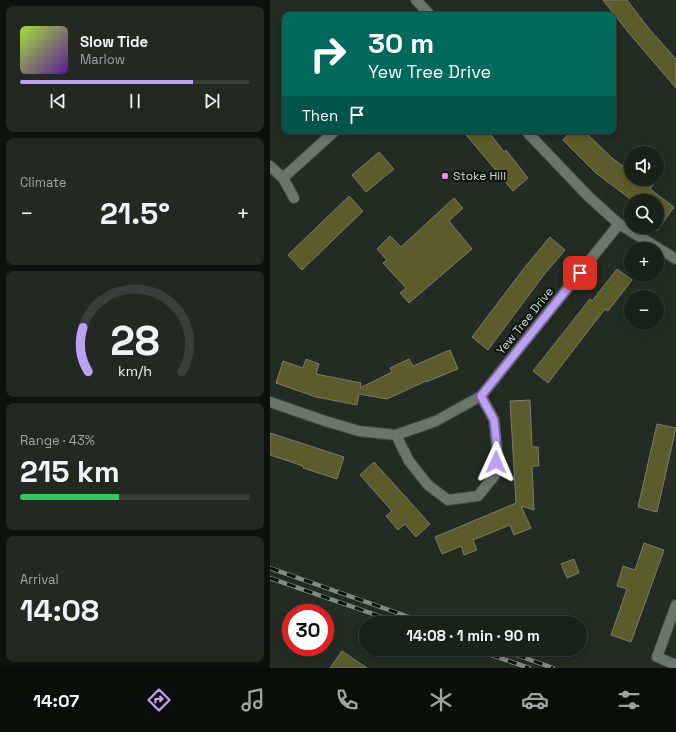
<!DOCTYPE html>
<meta charset="utf-8">
<style>
body{margin:0;font-family:"Space Grotesk",sans-serif;background:#232823;color:#f1f3f6;height:100vh;display:flex;flex-direction:column;font-size:15px;white-space:nowrap}
*{box-sizing:border-box;margin:0}
p{font-size:13px;color:#9fa3a2}
.icon{flex:none;width:22px;height:22px;fill:none;stroke:currentColor;stroke-width:2;stroke-linecap:round;stroke-linejoin:round}
.map{position:relative;flex:1;overflow:hidden}
.details{display:flex;flex-direction:column;gap:6px;padding:6px;background:#0e120e;width:270px}
.details>*{flex:none}
.guide{position:absolute;left:12px;top:12px;width:334px;height:122px;border-radius:8px;box-shadow:0 2px 6px #0003,0 0 0 1px #383e39;background:#00695c;color:#fff;overflow:hidden}
.fabs{position:absolute;left:354px;top:146px;display:grid;gap:8px}
.fabs a{display:grid;place-items:center;width:40px;height:40px;border-radius:50%;background:#1a201a;box-shadow:0 2px 6px #0003,0 0 0 1px #383e39;font-size:20px}
.speed{position:absolute;left:12px;top:604px;display:flex;gap:8px;font-size:20px;font-weight:700;text-align:center}
.speed>*{display:grid;place-content:center;width:52px;height:52px;border-radius:50%;background:#1a201a;box-shadow:0 2px 6px #0003,0 0 0 1px #383e39;line-height:1}
.speed .limit{border:6px solid #d22;background:#fff;color:#111}
.pin{position:absolute;display:grid;place-items:center;width:34px;height:34px;color:#fff;margin:-17px;border-radius:8px;box-shadow:0 2px 6px #0006}
.me{position:absolute;width:44px;margin:-22px;rotate:1deg;stroke-linejoin:round;filter:drop-shadow(0 0 3px #0008)}
.turn{display:flex;align-items:center;gap:14px;height:84px;padding:0 20px;font-size:18px}
.turn .icon{width:52px;height:52px;stroke-width:2.5}
.turn b{display:block;font-size:28px;line-height:34px}
.then{display:flex;align-items:center;height:38px;padding:0 20px;background:#0003;gap:8px;font-size:15px}
.big{font-size:30px;font-weight:700;line-height:1.1}
.details .widget{flex:1;display:flex;flex-direction:column;justify-content:center;gap:6px;min-width:0;padding:0 14px;border-radius:8px;background:#232823}
.details .dial{align-items:center;gap:0}
.dial svg{height:104px;overflow:visible;fill:none;stroke:#383e39;stroke-width:7;stroke-linecap:round;text-anchor:middle}
.dial text{fill:#f1f3f6;stroke:none}
.song{display:flex;align-items:center;gap:12px}
.cover{width:48px;height:48px;border-radius:6px;background:linear-gradient(135deg,hsl(80 70% 55%),hsl(270 70% 35%))}
.played{height:4px;border-radius:2px;background:linear-gradient(90deg,#bca0f2 75%,#383e39 75%)}
.keys{display:flex;justify-content:space-around;direction:ltr}
.heat{display:flex;justify-content:space-between;align-items:center;font-size:22px;direction:ltr}
.charge{height:6px;border-radius:3px;background:linear-gradient(90deg,#34c759 43%,#383e39 0)}
.trip{position:absolute;left:89px;top:616px;width:228px;height:40px;border-radius:20px;background:#1a201a;box-shadow:0 2px 6px #0003,0 0 0 1px #383e39;font-weight:700;line-height:40px;text-align:center}
.tab-bar{display:flex;height:64px;justify-content:space-around;align-items:center;background:#0a0d0a;color:#9fa3a2}
.tab-bar .icon{width:28px;height:28px}
.tab-bar .active{color:#bca0f2}
.tab-bar b{font-size:18px;color:#f1f3f6}
main{display:flex;flex:1;min-height:0}
.map>svg:first-child{display:block}
.building{fill:#5b5b2b;stroke:#7b7b6f}
.lines{fill:none;stroke-linecap:round;stroke-linejoin:round}
.minor-casing{stroke:#404740;stroke-width:12}
.minor{stroke:#6c756b;stroke-width:10}
.rail-casing{stroke:#838a83;stroke-width:4.5}
.rail{stroke:#0f120f;stroke-width:3;stroke-dasharray:9;stroke-linecap:butt}
.route-casing{stroke:#7a689d;stroke-width:10}
.route{stroke:#bca0f2;stroke-width:7}
.poi-dot{fill:#f589ee;stroke:#0f120f;stroke-width:1.5}
.labels{text-anchor:middle;stroke-width:4;stroke-linejoin:round;paint-order:stroke}
.poi-label{font-size:12px;fill:#d5dad5;stroke:#0f120f;text-anchor:start}
.street-label{font-size:12px;fill:#d5dad5;stroke:#0f120f}
</style>
<main>
<section class="details">
<div class="widget">
<div class="song"><i class="cover"></i><div><b>Slow Tide</b><p>Marlow</p></div></div>
<div class="played"></div>
<div class="keys"><svg class="icon" aria-label="previous" viewBox="0 0 24 24"><path d="M18 5L8 12l10 7zM5 5v14"/></svg><svg class="icon" aria-label="pause" viewBox="0 0 24 24"><path d="M8 5v14M16 5v14"/></svg><svg class="icon" aria-label="next" viewBox="0 0 24 24"><path d="M6 5l10 7-10 7zM19 5v14"/></svg></div>
</div>
<div class="widget"><p>Climate</p>
<div class="heat"><a>−</a><b class="big">21.5°</b><a>+</a></div>
</div>
<div class="widget dial"><svg viewBox="0 0 100 80">
<path d="M14 69A42 42 0 1 1 86 69"/>
<path d="M14 69A42 42 0 0 1 10 35" stroke="#bca0f2"/>
<text x="50" y="56" font-size="32" font-weight="700">28</text>
<text x="50" y="72" font-size="11">km/h</text>
</svg></div>
<div class="widget"><p>Range · 43%</p><b class="big">215 km</b><div class="charge"></div></div>
<div class="widget"><p>Arrival</p><b class="big">14:08</b></div>
</section>
<div class="map">
<svg width="406" height="668" viewBox="0 0 406 668">
<rect width="100%" height="100%" fill="#232b23"/>
<g class="building">
<path d="M333,0H357L380,30L406,59V88L358,32Z"/>
<path d="M193,131H218L234,152L236,150L258,178L243,191Z"/>
<path d="M301,131H314L342,158L361,172V179H388L380,189L404,207L387,231V201H363L326,173L293,140Z"/>
<path d="M109,152L124,169L96,192L82,175Z"/>
<path d="M79,196L93,211L32,270L18,255Z"/>
<path d="M184,198L193,208L179,221L202,249L139,303L130,293L136,288L113,263L117,260L107,249L120,236L131,247Z"/>
<path d="M280,237L295,250L273,276L218,350L202,337L255,267Z"/>
<path d="M347,269L362,280L338,311L335,309L278,383L263,371L320,299L322,301Z"/>
<path d="M180,350L188,369L156,382V381L117,399L89,394L87,405L46,397L6,383L13,361L33,368L36,359L49,364L46,374L91,383L90,388L122,372L120,368L139,359L143,366Z"/>
<path d="M260,400L262,447H268L269,466H262L264,510L251,506L261,528L244,535L240,525L203,540L207,550L194,555L191,546L172,554L165,537L246,503L240,401Z"/>
<path d="M387,424L406,428L387,512L368,507Z"/>
<path d="M0,433L74,457L67,479L33,468V466L0,455Z"/>
<path d="M104,462L160,524L146,537L135,524L128,530L116,516L122,511L90,475Z"/>
<path d="M374,543L394,550L361,642L341,635L357,589L347,586L353,566L365,570Z"/>
<path d="M304,559L309,573L297,578L291,564Z"/>
<path d="M72,651L97,668H60Z"/>
</g>
<g class="lines">
<defs>
<g id="minor">
<path d="M146,0L160,15"/>
<path d="M256,131L319,197L349,224L406,259"/>
<path d="M0,166L13,178L24,198"/>
<path d="M13,178L65,131"/>
<path d="M0,402L55,421L89,431L126,435L139,461L158,485L178,500L208,496L225,475L227,449L224,420L211,396L349,224"/>
<path d="M126,435L166,421L211,396"/>
<path d="M406,605L387,657L406,665"/>
</g>
</defs>
<use href="#minor" class="minor-casing"/>
<use href="#minor" class="minor"/>
<defs>
<g id="rail">
<path d="M0,568L156,623"/>
<path d="M0,578L129,623"/>
<path d="M204,649L259,668"/>
<path d="M230,649L283,668"/>
</g>
</defs>
<use href="#rail" class="rail-casing"/>
<use href="#rail" class="rail"/>
</g>
<g class="lines">
<defs>
<path id="route" d="M226,462L227,449L224,420L211,396L310,273"/>
</defs>
<use href="#route" class="route-casing"/>
<use href="#route" class="route"/>
</g>
<circle class="poi-dot" cx="175" cy="176" r="4"/>
<g class="labels">
<g class="poi-label">
<text x="183" y="180">Stoke Hill</text>
</g>
<g class="street-label">
<text transform="translate(255 321) rotate(-51)" y="4">Yew Tree Drive</text>
</g>
</g>
</svg>
<div class="fabs">
<a><svg class="icon" aria-label="sound" viewBox="0 0 24 24"><path d="M4 9h4l5-4v14l-5-4H4zM17 9q2 3 0 6"/></svg></a>
<a><svg class="icon" aria-label="search" viewBox="0 0 24 24"><circle cx="10" cy="10" r="6"/><path d="M15 15l6 6"/></svg></a>
<a>+</a>
<a>−</a>
</div>
<div class="speed"><div class="limit">30</div></div>
<div class="pin" style="left:310px;top:273px;background:#d93025"><svg class="icon" aria-label="arrive" viewBox="0 0 24 24"><path d="M6 21V4h12l-3 4 3 4H6"/></svg></div>
<svg class="me" style="left:226px;top:462px" viewBox="-20 -20 40 40"><path d="M0-17L14 15 0 8-14 15z" fill="#bca0f2" stroke="#fff" stroke-width="4"/></svg>
<div class="trip">14:08 · 1 min · 90 m</div>
<div class="guide">
<div class="turn"><svg class="icon" aria-label="right" viewBox="0 0 24 24"><path d="M7 20v-9h11M14 6l5 5-5 5"/></svg><div><b>30 m</b>Yew Tree Drive</div></div>
<div class="then">Then<svg class="icon" aria-label="arrive" viewBox="0 0 24 24"><path d="M6 21V4h12l-3 4 3 4H6"/></svg></div>
</div>
</div>
</main>
<nav class="tab-bar">
<b>14:07</b>
<svg class="icon active" aria-label="directions" viewBox="0 0 24 24"><path d="M12 3l9 9-9 9-9-9zM9 14v-3h6M13 9l2 2-2 2"/></svg>
<svg class="icon" aria-label="music" viewBox="0 0 24 24"><path d="M9 18V5l10-2v13"/><circle cx="6" cy="18" r="3"/><circle cx="16" cy="16" r="3"/></svg>
<svg class="icon" aria-label="phone" viewBox="0 0 24 24"><path d="M5 4h4l2 5-3 2q2 4 5 5l2-3 5 2v4C11 20 4 13 5 4z"/></svg>
<svg class="icon" aria-label="climate" viewBox="0 0 24 24"><path d="M12 3v18M4 7l16 10M4 17L20 7"/></svg>
<svg class="icon" aria-label="car" viewBox="0 0 24 24"><path d="M5 17H2v-5l4-1 3-4h7l3 4 3 1v5h-3M9 17h6M6 11h13"/><circle cx="7" cy="17" r="2"/><circle cx="17" cy="17" r="2"/></svg>
<svg class="icon" aria-label="filters" viewBox="0 0 24 24"><path d="M4 7h16M4 17h16"/><circle cx="9" cy="7" r="2"/><circle cx="15" cy="17" r="2"/></svg>
</nav>
